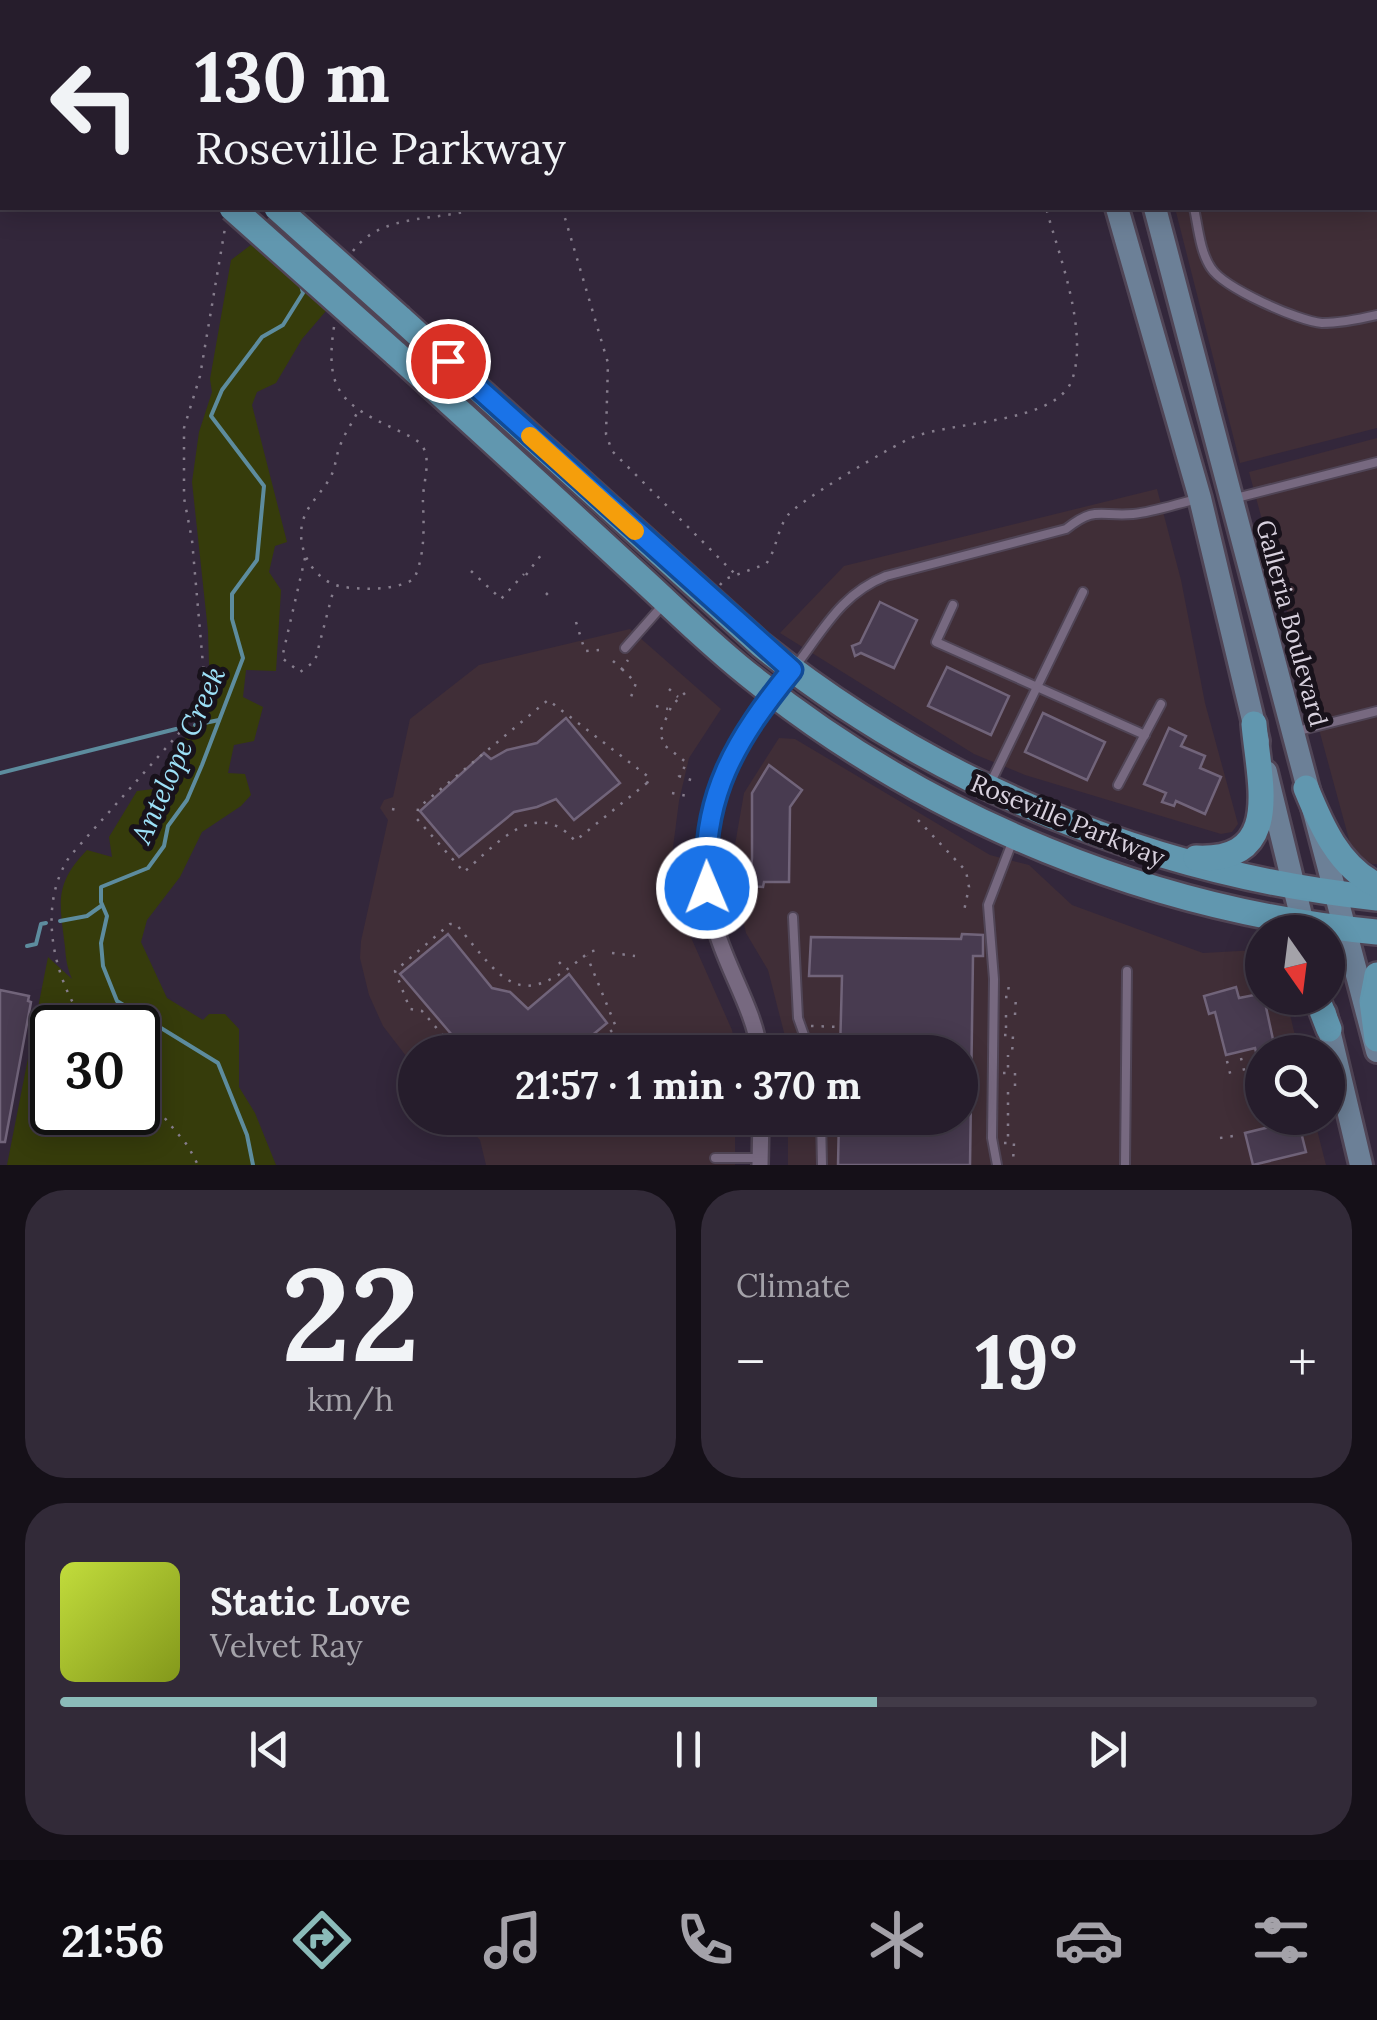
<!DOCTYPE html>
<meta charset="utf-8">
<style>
body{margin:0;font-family:Lora,serif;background:#322a38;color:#f1f3f6;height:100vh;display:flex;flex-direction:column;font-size:38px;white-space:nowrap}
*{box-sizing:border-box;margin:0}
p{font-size:32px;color:#a4a2a9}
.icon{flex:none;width:55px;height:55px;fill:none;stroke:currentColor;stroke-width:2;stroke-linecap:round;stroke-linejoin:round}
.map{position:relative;height:1165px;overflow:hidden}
.sheet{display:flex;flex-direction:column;gap:25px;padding:25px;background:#151018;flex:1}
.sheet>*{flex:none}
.hud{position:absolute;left:0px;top:0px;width:1378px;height:210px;box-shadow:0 5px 25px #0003,0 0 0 2px #423b48;background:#261d2c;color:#f1f3f6;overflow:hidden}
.needle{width:65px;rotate:166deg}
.controls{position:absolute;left:1245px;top:915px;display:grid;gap:20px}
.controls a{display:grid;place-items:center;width:100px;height:100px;border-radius:50%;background:#261d2c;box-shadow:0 5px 25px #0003,0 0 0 2px #423b48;font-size:50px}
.speed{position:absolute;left:30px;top:1005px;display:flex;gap:20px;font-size:50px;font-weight:700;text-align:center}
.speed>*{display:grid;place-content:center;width:130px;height:130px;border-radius:50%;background:#261d2c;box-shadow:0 5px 25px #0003,0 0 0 2px #423b48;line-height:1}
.speed .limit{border:5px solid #111;border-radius:15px;background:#fff;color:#111}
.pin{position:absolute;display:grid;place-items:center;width:85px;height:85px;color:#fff;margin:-42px;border:5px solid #fff;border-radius:50%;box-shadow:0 2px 10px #0007}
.me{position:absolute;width:110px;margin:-55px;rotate:359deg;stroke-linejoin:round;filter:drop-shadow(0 0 8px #0008)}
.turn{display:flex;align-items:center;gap:35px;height:210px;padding:0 30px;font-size:45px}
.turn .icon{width:130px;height:130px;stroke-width:2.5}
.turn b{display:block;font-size:70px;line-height:85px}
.big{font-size:75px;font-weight:800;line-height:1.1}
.sheet .card{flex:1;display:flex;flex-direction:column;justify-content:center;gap:15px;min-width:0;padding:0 35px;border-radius:40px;background:#322a38}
.sheet .dial{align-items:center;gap:0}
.dial b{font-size:130px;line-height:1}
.song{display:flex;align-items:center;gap:30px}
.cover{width:120px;height:120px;border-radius:15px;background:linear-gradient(135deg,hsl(70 70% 55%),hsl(70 70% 35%))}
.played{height:10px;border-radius:5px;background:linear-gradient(90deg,#8bbbb9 65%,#423b48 65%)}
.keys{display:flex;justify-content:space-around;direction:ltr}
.heat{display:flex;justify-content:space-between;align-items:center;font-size:55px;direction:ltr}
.sheet .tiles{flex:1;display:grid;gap:25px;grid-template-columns:1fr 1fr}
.card:last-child{grid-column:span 2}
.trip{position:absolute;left:398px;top:1035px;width:580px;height:100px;border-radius:50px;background:#261d2c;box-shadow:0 5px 25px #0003,0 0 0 2px #423b48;font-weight:800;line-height:100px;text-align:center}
.dock{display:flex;height:160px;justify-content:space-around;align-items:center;background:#0f0c12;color:#a4a2a9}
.dock .icon{width:70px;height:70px}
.dock .selected{color:#8bbbb9}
.dock b{font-size:45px;color:#f1f3f6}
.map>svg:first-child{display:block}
.commercial{fill:#402e37}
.green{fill:#363c0b;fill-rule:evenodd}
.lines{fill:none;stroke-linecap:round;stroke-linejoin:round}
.stream{stroke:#5d8c9e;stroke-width:4}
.building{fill:#483b50;stroke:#71647a;stroke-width:2.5}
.lane-casing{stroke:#504556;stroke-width:12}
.street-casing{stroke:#504556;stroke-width:20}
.secondary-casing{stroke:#504556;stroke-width:28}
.primary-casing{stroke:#504556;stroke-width:30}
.path{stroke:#867d8d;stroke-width:2.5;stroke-dasharray:2.5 8;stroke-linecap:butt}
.lane{stroke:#776980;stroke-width:8}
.street{stroke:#776980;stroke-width:15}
.secondary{stroke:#6c8097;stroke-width:22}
.primary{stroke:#6197af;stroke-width:25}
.primary-bridge-casing{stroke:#504556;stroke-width:30;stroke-linecap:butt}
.primary-bridge{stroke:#6197af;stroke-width:25}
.route-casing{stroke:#114b97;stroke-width:25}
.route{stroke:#1a73e8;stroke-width:18}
.slow{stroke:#f59e0b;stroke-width:18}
.labels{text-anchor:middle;stroke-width:10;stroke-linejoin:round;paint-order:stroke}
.street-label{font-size:25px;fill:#d8d1de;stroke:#18121b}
.water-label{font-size:28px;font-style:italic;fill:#9de1f8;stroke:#18121b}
</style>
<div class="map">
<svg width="1377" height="1165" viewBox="0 0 1377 1165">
<rect width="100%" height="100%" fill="#33273b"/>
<g class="commercial">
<path d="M1122,0H1377V428L1240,463L1175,208H1375V2Z"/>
<path d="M1377,438V864H1372L1353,854L1249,472Z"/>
<path d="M1157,489L1181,580L1205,703L1238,824L1232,832L1221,834L1025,775L974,754L780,633L844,566Z"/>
<path d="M630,629L721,709L689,758L679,801L672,855L681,915L732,1030L736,1052H415V1076L413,1065L383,1026L369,995L360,958L361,941L388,820L380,808L384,800L393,797L410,719L479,665Z"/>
<path d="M779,738L795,739L990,855L1029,865L1072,905L1203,953L1258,950L1262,955V998H1286L1299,1052H1262V1118H1314L1326,1165H788V1118H960V1052H789L768,970L746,933L731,868L744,793Z"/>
<path d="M459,1118H735V1165H486L480,1140Z"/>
</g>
<path class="green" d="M252,244L326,311L302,339L276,383L257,392L252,405L287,542L275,546L269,572L281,590L276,671L246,670L243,697L263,707L254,741L234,745L228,773L245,774L251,795L241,806L202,832L180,877L147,920L141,942L167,998L203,1020L209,1014H225L239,1029V1087L255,1113L276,1165H7L48,957L72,979C67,967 66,960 65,947C60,904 53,885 87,850L112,857L109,837L137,791L161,788L173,781L170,757L202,714L210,695L208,631L192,482L199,432L212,392L210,379L231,260ZM52,1028H138V1112H52Z"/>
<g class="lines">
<g class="stream">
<path d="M324,0V2"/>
<path d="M195,725L219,720"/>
<path d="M0,773L176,729"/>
<path d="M60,921L87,916L101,906"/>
<path d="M27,946L36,944L41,924L46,923"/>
<path d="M253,1165L247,1135L218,1063L117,1001L103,966L101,943L107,916L101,902V887L148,868L164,846L168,826L187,800L202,765L243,658L232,619V594L257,560L264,486L211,416L222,390L262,337L283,325L303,293L301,285"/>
</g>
</g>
<g class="building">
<path d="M880,602L917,620L894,668L861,653L855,656L852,646L860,643Z"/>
<path d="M947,667L1009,696L991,735L928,706Z"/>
<path d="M1043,713L1105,742L1087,780L1025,752Z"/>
<path d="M566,718L620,783L574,820L556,799L537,807L514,812L459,857L420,811L484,753L491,759L507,750L537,743Z"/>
<path d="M1169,728L1186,736L1181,746L1205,756L1200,768L1221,777L1205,814L1176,801L1174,806L1162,802L1166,793L1144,784Z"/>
<path d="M769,765L802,790L790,807L789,882H764L763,887L746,886V870H751L752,858V793Z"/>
<path d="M448,934L492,988L510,992L528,1009L569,974L607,1023L572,1052H481L463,1037L458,1042L400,974Z"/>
<path d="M962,934L983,935V956H973L970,1165H838L839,1118H960V1052H840L842,976H809L811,937L961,939Z"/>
<path d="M1236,987L1239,998L1259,994L1264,998L1274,1044L1265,1046L1266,1050L1256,1052L1255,1048L1226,1055L1215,1012L1209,1014L1204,996Z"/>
<path d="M0,990L29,996L28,1001L31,1002L5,1142H0Z"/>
<path d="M1298,1120L1306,1152L1253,1165L1245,1133Z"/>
</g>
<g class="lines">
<defs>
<g id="lane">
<path d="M1146,0V2"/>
<path d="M1194,208C1198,226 1200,252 1211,268C1224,288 1298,321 1322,323C1340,323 1360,319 1377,315"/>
<path d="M1236,498L1377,462"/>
<path d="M953,605L936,642L1145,735"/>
<path d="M625,648L662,606"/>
<path d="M795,667C824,629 841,594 886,576L1066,529C1096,505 1100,517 1133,514C1154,512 1176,504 1197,499"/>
<path d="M1294,732L1377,711"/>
<path d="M990,784L1083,592"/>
<path d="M1118,785L1161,704"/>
<path d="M793,917L798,1018L810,1052"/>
<path d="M821,1118L822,1165"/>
<path d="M715,1158H760"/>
<path d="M997,1165L992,1138L994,979L988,905L1013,840"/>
<path d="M1125,1165L1127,971"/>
</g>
<g id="street">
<path d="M760,1052C753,1008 729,973 716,930C685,830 730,746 792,670"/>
<path d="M760,1165L761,1118"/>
</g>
<g id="secondary">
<path d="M1067,0V2"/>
<path d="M1104,0L1105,2"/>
<path d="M1117,208L1200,498L1258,741"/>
<path d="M1155,208L1377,1051"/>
<path d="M1266,772L1305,932"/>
<path d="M1325,1013L1361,1165"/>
</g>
<g id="primary">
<path d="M0,29L2,30"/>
<path d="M0,62L2,63"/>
<path d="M400,318L761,645C935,785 1155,875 1377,898"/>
<path d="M395,353C474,424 552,496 630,568C671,605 710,645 754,679C931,820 1152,911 1377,932"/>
<path d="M1306,788C1321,825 1339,867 1377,885"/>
<path d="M1196,858C1284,862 1259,783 1254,724"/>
<path d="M1377,975L1372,1001L1377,1039"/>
<path d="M1317,998L1329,1029"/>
</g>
</defs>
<use href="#lane" class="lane-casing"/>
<use href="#street" class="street-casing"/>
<use href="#secondary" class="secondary-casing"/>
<use href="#primary" class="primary-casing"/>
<g class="path">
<path d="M977,0L978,2"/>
<path d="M275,2L276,0"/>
<path d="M494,2L495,0"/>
<path d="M576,2L577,0"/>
<path d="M562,208L608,363L606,434L612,451L734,573"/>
<path d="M353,251C382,212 437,222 478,208"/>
<path d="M334,327C324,392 343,405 399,431C408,436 419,439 424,449C431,464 422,486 423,503C424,529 425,555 414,579C397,590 364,590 344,587C313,583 292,545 305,515C311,501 324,490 331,476C336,466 336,455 340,446C344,434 353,422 358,411"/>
<path d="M305,558L282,658L300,672L315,661L334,588"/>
<path d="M471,571L501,599L524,574"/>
<path d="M526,575L544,551"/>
<path d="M720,585L725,579L766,564C777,549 777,529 788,515C800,500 891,447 911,438C950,421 1056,424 1072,380C1089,332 1059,255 1046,208"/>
<path d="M546,593L553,600"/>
<path d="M576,622L585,651L599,650"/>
<path d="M613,661L622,669L628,660"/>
<path d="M622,669L636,683L631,697L633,698"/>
<path d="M669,689L678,697"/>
<path d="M685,693L672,705L660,732L664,745L687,763L679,776L697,782"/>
<path d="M656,706L668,709"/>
<path d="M647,783L575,841C536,795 495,846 464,872L417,819L418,808L548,700L650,778L647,783L653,789"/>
<path d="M672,793L692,797"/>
<path d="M392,809L402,811"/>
<path d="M918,820L966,871L969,887L964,911"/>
<path d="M612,953L635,956"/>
<path d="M559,962L566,970"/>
<path d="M1005,997H1008L1009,980"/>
<path d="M1006,1015V1034"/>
<path d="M1015,1015L1016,996"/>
<path d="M811,1026L841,1027"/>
<path d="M89,1028C53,981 36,906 70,856L189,722L203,697L204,676L192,540L184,498V428L200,376L225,228"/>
<path d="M1004,1035H1013L1012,1055"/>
<path d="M457,1052L422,1011L410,1009L395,971L450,924H456C506,985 519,1012 589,952L597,950"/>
<path d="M586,1052L616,1027L587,956"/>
<path d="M1241,1058L1246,1078"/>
<path d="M1227,1061L1232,1081"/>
<path d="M1003,1073H1008V1055"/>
<path d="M1015,1073V1092"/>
<path d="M138,1086L188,1146L198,1165"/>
<path d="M1008,1092V1142"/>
<path d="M1269,1118L1271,1127"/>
<path d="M1220,1138L1240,1135"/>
<path d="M1004,1143H1014L1013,1162"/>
</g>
<use href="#lane" class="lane"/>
<use href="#street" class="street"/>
<use href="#secondary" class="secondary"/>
<use href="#primary" class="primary"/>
<defs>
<g id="primary-bridge">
<path d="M232,208L395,353"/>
<path d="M277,208L400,318"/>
</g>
</defs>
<use href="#primary-bridge" class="primary-bridge-casing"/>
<use href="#primary-bridge" class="primary-bridge"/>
</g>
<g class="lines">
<defs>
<path id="route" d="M448,361L792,670C736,739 700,797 707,888"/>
</defs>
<use href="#route" class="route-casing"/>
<use href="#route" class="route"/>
<path class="slow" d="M530,436L635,531"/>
</g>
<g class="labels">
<g class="street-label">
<text transform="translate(1292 623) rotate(75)" y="9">Galleria Boulevard</text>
<text transform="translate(1068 820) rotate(22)" y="9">Roseville Parkway</text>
</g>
<g class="water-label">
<text transform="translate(178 755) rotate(-66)" y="10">Antelope Creek</text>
</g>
</g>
</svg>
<div class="controls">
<a><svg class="needle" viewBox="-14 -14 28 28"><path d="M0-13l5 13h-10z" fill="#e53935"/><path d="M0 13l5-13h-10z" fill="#a4a2a9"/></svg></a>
<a><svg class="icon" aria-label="search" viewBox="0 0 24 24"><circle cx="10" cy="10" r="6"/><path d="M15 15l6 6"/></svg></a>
</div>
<div class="speed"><div class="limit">30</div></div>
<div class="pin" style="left:448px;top:361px;background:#d93025"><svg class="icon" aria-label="arrive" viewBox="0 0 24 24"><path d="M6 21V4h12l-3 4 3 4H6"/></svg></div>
<svg class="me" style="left:707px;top:888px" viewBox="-20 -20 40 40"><circle r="17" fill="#1a73e8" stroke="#fff" stroke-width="3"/><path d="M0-11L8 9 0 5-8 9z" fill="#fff"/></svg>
<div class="trip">21:57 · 1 min · 370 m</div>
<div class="hud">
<div class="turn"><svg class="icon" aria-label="left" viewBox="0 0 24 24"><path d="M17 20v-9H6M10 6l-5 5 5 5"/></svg><div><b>130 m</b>Roseville Parkway</div></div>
</div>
</div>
<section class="sheet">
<div class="tiles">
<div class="card dial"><b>22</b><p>km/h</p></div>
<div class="card"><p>Climate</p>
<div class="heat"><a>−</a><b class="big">19°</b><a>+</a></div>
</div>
<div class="card">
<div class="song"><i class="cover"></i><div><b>Static Love</b><p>Velvet Ray</p></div></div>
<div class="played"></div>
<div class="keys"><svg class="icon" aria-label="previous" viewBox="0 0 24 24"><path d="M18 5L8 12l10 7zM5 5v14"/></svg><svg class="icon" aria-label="pause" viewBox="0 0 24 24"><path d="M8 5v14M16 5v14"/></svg><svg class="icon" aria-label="next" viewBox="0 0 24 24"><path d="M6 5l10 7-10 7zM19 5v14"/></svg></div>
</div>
</div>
</section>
<nav class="dock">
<b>21:56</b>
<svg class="icon selected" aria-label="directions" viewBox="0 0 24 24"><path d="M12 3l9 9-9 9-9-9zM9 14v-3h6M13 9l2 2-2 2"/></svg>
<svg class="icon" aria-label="music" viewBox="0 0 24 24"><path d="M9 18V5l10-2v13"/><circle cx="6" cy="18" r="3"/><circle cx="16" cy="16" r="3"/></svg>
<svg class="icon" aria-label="phone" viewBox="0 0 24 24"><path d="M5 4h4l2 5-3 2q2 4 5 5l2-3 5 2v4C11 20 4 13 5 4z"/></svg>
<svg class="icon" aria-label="climate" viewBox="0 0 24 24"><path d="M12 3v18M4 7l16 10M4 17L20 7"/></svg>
<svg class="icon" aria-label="car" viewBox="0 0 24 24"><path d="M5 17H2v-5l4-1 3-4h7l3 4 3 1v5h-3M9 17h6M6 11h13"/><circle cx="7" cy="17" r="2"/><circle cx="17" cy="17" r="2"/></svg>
<svg class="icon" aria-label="filters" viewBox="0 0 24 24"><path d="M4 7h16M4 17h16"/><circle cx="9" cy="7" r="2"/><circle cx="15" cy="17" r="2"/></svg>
</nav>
